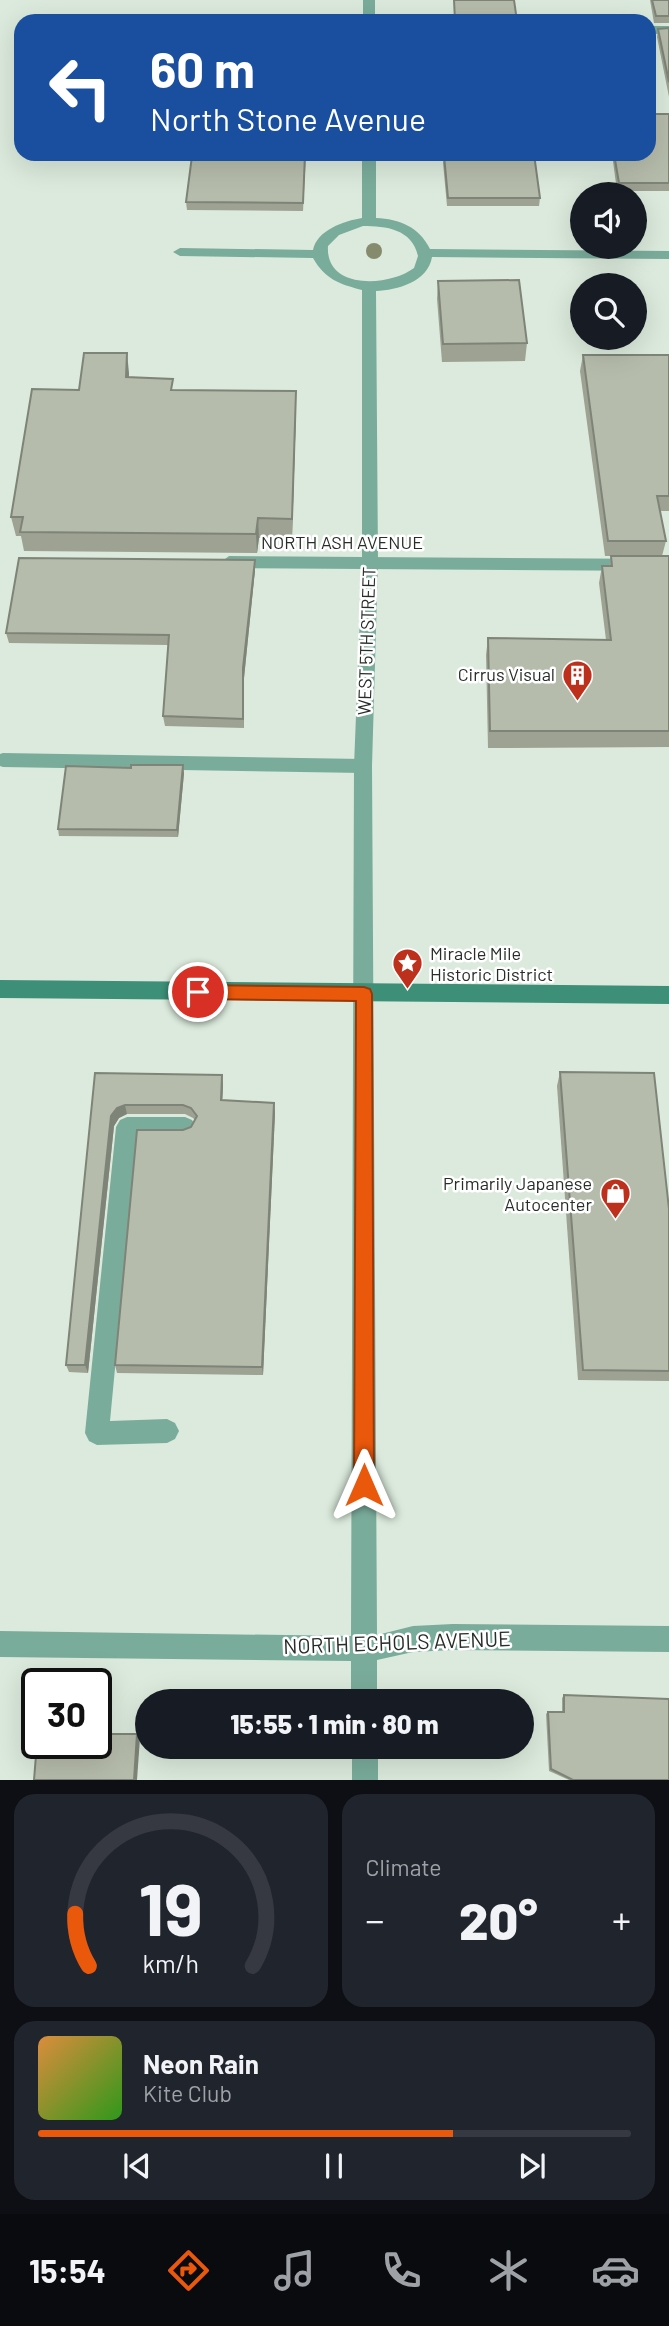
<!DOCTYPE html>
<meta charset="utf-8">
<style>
body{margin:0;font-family:Barlow,sans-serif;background:#20242c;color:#f1f3f6;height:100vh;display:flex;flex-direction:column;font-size:26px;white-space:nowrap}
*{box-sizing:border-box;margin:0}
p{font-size:23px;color:#9ea1a6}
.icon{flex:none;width:38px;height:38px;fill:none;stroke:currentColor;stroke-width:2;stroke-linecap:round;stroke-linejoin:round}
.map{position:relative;height:1780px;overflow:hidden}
.sheet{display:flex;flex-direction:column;gap:14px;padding:14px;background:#0d0f14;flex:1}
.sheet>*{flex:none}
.hud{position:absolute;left:14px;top:14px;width:642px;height:147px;border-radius:21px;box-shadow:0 7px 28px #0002;background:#1a4fa0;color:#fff;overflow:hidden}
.controls{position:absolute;left:570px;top:182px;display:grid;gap:14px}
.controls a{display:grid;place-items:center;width:77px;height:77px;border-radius:50%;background:#171b24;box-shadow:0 7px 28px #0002;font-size:35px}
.speed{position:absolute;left:21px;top:1668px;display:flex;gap:14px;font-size:35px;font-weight:700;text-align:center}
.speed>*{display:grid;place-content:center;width:91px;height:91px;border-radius:50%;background:#171b24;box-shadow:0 7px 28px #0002;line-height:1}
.speed .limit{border:4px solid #111;border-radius:10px;background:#fff;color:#111}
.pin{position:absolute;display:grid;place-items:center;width:60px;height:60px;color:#fff;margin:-30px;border:4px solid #fff;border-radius:50%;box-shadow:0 2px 7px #0007}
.me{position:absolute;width:77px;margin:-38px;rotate:0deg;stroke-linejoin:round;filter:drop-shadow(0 0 5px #0008)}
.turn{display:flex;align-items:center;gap:24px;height:147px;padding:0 21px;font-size:32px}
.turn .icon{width:91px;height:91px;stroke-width:2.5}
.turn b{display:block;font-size:49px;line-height:60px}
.big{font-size:52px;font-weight:800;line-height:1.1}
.sheet .card{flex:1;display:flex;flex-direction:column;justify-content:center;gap:10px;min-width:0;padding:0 24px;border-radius:21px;background:#20242c}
.sheet .dial{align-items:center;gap:0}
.dial svg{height:182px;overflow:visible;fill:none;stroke:#363941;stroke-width:7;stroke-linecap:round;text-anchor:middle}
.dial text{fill:#f1f3f6;stroke:none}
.song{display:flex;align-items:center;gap:21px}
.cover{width:84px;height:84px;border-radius:10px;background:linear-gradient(135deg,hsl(30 70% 55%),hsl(110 70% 35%))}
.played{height:7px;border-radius:4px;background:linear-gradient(90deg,#ea580c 70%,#363941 70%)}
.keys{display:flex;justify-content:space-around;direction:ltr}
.heat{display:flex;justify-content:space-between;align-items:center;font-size:38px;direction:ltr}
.sheet .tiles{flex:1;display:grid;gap:14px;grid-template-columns:1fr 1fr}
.card:last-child{grid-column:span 2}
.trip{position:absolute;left:135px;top:1689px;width:399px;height:70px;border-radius:35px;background:#171b24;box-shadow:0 7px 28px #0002;font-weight:800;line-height:70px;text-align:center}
.tab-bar{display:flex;height:112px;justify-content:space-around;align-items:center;background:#090b0e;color:#9ea1a6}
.tab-bar .icon{width:49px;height:49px}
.tab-bar .current{color:#ea580c}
.tab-bar b{font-size:32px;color:#f1f3f6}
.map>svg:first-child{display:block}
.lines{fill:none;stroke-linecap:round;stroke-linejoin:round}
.service{fill:#7aac9b;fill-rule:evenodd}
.minor{fill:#7aac9b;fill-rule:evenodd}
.secondary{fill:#3d8f77;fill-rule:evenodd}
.tree{fill:#878b6d}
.wall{fill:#9da293}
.shaded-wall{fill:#7f8478}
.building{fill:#b6bcab;stroke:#7f8478;stroke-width:2}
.route{fill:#ea580c;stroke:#983908;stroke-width:2}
.labels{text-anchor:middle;stroke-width:5;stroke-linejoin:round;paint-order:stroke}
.street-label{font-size:18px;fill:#272d28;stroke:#fff}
.poi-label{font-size:18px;fill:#272d28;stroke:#fff;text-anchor:end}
.near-street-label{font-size:21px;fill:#272d28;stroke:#fff}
</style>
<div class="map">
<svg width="669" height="1780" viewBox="0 0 669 1780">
<rect width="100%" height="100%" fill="#dbeadc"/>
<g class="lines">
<g class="service">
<rect x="649" y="26" width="20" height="8"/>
<path d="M229,556L669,559V571L229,568L221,562Z"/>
<path d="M3,753L363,759L369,761L372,766L369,771L363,773L3,767L0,766V754Z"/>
<path d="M127,1117H185L192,1120L196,1127L192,1134L185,1137H137L110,1421L167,1419L175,1423L179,1431L175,1439L167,1443L97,1445L89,1441L85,1433L116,1127L120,1120Z"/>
</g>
<g class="minor">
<rect x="363" y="0" width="12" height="21"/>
<path d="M362,154H376V218C400,219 419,227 430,249L669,251V259L432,257C428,282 397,290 376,291L378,563L372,766L377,1635L413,1626L453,1624L669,1626V1652L453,1650L413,1652L377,1660V1701H351V1661L0,1657V1631L351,1636L354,766L362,563V290C339,284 325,279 313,258L180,256L173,252L180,248L313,250C317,230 344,221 362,218ZM363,226C386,226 412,229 418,256L414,268C389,287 325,290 328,246L339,235Z"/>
<rect x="352" y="1746" width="26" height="34"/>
</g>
<path class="secondary" d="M0,980L669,986V1004L0,998Z"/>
</g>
<circle class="tree" cx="374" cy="251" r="8"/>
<g class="wall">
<path d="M650,0H669V23H654Z"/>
<path d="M669,28V97L657,37L658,29Z"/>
<path d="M669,114V191H617L612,154H649Z"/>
<path d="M306,154L303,211L187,210L186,202L214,156Z"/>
<path d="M457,154H534L540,198L539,206H447L443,163L444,155H457Z"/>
<path d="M438,281L527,343L525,361L442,362L437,299Z"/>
<path d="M583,355H669V511H660L666,541L662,556H669V747L488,748L486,655L488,638L606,640L599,583L602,566H609L611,556H605L580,371Z"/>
<path d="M129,373V378L174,390L296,391V411L292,538H259L257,553L24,551L21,536H16L11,517L79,390Z"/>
<path d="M255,570L244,678V728L165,726L163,716L168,645L9,643L6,633Z"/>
<path d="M184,773L178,837L59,836L58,829Z"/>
<path d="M560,1072L669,1209V1381L578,1380L557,1086Z"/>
<path d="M95,1073L222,1075L223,1085L222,1100L274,1103L275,1113L263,1375L117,1373L115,1365L191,1127L195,1120L193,1118L185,1114H127L119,1118L114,1126L88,1373L69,1372L66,1365Z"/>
<path d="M564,1695L669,1780H569L549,1771L546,1714L548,1712H562V1698Z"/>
</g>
<g class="shaded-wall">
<path d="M127,353L129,373L128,397L126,377Z"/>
<path d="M296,391V411L292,538V519Z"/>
<path d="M258,518L259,538L257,553L256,534Z"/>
<path d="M255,560V570L244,678V728L243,668Z"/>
<path d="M183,765L184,773L178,837L177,830Z"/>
<path d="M222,1075L223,1085L222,1110L221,1100Z"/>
<path d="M274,1103L275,1113L263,1375L262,1367Z"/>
<path d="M125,1105L127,1114L119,1118L114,1126L88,1373L85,1365L111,1116L117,1108Z"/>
<path d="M137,1734L140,1738L137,1780H134Z"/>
</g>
<g class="building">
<path d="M454,0H514L517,21H455Z"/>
<path d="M652,0H669V16H656Z"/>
<path d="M669,28V82L658,29Z"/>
<path d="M649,114H669V183H619L614,154H649Z"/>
<path d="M214,154H305L303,203L186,202L192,156H214Z"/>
<path d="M458,154H534L540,198H448L444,155H459Z"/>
<path d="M519,280L527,343L443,344L438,281Z"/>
<path d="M84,353H127L126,377L173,379L171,390L296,391L292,519L258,518L256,534L20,532L23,517H11L32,389L79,390Z"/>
<path d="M583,355H669V496H657L666,541H608Z"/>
<path d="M611,556H669V731H490L488,638L611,640L602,566H612Z"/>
<path d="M19,558L255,560L243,668V719L163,716L169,635L6,633Z"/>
<path d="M131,765H183L177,830L58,829L66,766L131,768Z"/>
<path d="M560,1072L654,1073L669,1209V1371L583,1370Z"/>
<path d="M95,1073L222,1075L221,1100L274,1103L262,1367L115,1365L137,1130H183L191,1127L197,1116L191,1108L183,1105H125L117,1108L111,1116L85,1365H66Z"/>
<path d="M564,1695L669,1699V1780H573L551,1769L548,1712H564Z"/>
<path d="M96,1734H137L134,1780H34L37,1743H96Z"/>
</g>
<path class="route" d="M198,985L364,987L370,989L372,994L374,1485L371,1492L364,1495L357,1492L354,1485L356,1001L198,999L192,997L189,992L192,987Z"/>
<defs>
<symbol id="building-pin" viewBox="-11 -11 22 30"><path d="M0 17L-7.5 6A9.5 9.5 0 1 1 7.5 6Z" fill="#bd311c" stroke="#fff"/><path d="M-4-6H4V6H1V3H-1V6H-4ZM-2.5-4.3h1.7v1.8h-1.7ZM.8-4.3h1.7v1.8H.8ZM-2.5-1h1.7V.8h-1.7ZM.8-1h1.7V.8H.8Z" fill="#fff"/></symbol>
<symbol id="sight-pin" viewBox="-11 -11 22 30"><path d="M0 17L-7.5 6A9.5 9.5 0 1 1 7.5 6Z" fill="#bd311c" stroke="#fff"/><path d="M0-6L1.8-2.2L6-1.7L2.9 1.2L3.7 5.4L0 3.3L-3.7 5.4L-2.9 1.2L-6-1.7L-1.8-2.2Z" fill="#fff"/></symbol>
<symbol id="shop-pin" viewBox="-11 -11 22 30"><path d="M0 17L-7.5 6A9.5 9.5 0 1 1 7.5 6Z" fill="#bd311c" stroke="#fff"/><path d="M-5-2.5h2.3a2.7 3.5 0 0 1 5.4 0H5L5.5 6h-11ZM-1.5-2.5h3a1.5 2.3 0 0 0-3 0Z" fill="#fff"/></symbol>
</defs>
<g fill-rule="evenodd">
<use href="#building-pin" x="560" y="658" width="35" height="47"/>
<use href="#sight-pin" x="390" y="946" width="35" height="47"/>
<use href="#shop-pin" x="598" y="1176" width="35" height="47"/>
</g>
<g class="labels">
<g class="street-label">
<text x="342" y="549">NORTH ASH AVENUE</text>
<text transform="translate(367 641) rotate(-88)" y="6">WEST 5TH STREET</text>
</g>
<g class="poi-label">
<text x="555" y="681">Cirrus Visual</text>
<text x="430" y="960" text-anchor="start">Miracle Mile<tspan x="430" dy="21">Historic District</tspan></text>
<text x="592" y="1190">Primarily Japanese<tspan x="592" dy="21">Autocenter</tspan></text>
</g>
<g class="near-street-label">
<text transform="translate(397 1643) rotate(-2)" y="7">NORTH ECHOLS AVENUE</text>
</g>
</g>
</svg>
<div class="controls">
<a><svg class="icon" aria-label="sound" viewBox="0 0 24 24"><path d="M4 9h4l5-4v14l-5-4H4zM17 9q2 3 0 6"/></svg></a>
<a><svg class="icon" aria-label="search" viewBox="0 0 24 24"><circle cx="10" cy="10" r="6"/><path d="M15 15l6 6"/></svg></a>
</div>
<div class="speed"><div class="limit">30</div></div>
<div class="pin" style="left:198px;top:992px;background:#d93025"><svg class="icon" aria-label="arrive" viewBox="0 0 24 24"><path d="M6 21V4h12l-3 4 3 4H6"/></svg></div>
<svg class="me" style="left:364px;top:1485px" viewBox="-20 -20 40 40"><path d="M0-17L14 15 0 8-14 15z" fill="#ea580c" stroke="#fff" stroke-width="4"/></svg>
<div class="trip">15:55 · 1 min · 80 m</div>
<div class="hud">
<div class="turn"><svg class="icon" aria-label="left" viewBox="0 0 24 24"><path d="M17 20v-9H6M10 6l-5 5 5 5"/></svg><div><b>60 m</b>North Stone Avenue</div></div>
</div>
</div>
<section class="sheet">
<div class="tiles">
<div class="card dial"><svg viewBox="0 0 100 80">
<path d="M14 69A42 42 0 1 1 86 69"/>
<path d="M14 69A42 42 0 0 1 8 46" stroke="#ea580c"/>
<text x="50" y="56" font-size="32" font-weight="700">19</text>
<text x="50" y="72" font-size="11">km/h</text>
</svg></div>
<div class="card"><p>Climate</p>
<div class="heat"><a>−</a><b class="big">20°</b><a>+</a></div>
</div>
<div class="card">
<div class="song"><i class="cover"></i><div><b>Neon Rain</b><p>Kite Club</p></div></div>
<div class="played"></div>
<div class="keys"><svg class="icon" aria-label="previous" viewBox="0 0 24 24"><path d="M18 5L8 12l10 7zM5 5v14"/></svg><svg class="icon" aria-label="pause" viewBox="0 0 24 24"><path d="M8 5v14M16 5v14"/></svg><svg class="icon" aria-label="next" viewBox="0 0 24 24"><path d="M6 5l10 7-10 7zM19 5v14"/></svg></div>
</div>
</div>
</section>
<nav class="tab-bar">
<b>15:54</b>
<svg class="icon current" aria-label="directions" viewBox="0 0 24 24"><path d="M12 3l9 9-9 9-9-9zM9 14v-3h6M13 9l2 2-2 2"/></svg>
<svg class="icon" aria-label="music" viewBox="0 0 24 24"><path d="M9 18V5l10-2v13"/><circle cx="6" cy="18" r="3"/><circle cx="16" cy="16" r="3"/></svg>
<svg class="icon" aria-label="phone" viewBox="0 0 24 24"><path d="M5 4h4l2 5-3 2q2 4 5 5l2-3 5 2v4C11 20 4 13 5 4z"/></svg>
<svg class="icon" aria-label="climate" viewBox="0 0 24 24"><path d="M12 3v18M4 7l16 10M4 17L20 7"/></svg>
<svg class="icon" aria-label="car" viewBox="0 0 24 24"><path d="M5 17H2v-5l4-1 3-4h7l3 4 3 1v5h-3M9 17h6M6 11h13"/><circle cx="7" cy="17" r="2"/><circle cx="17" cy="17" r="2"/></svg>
</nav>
